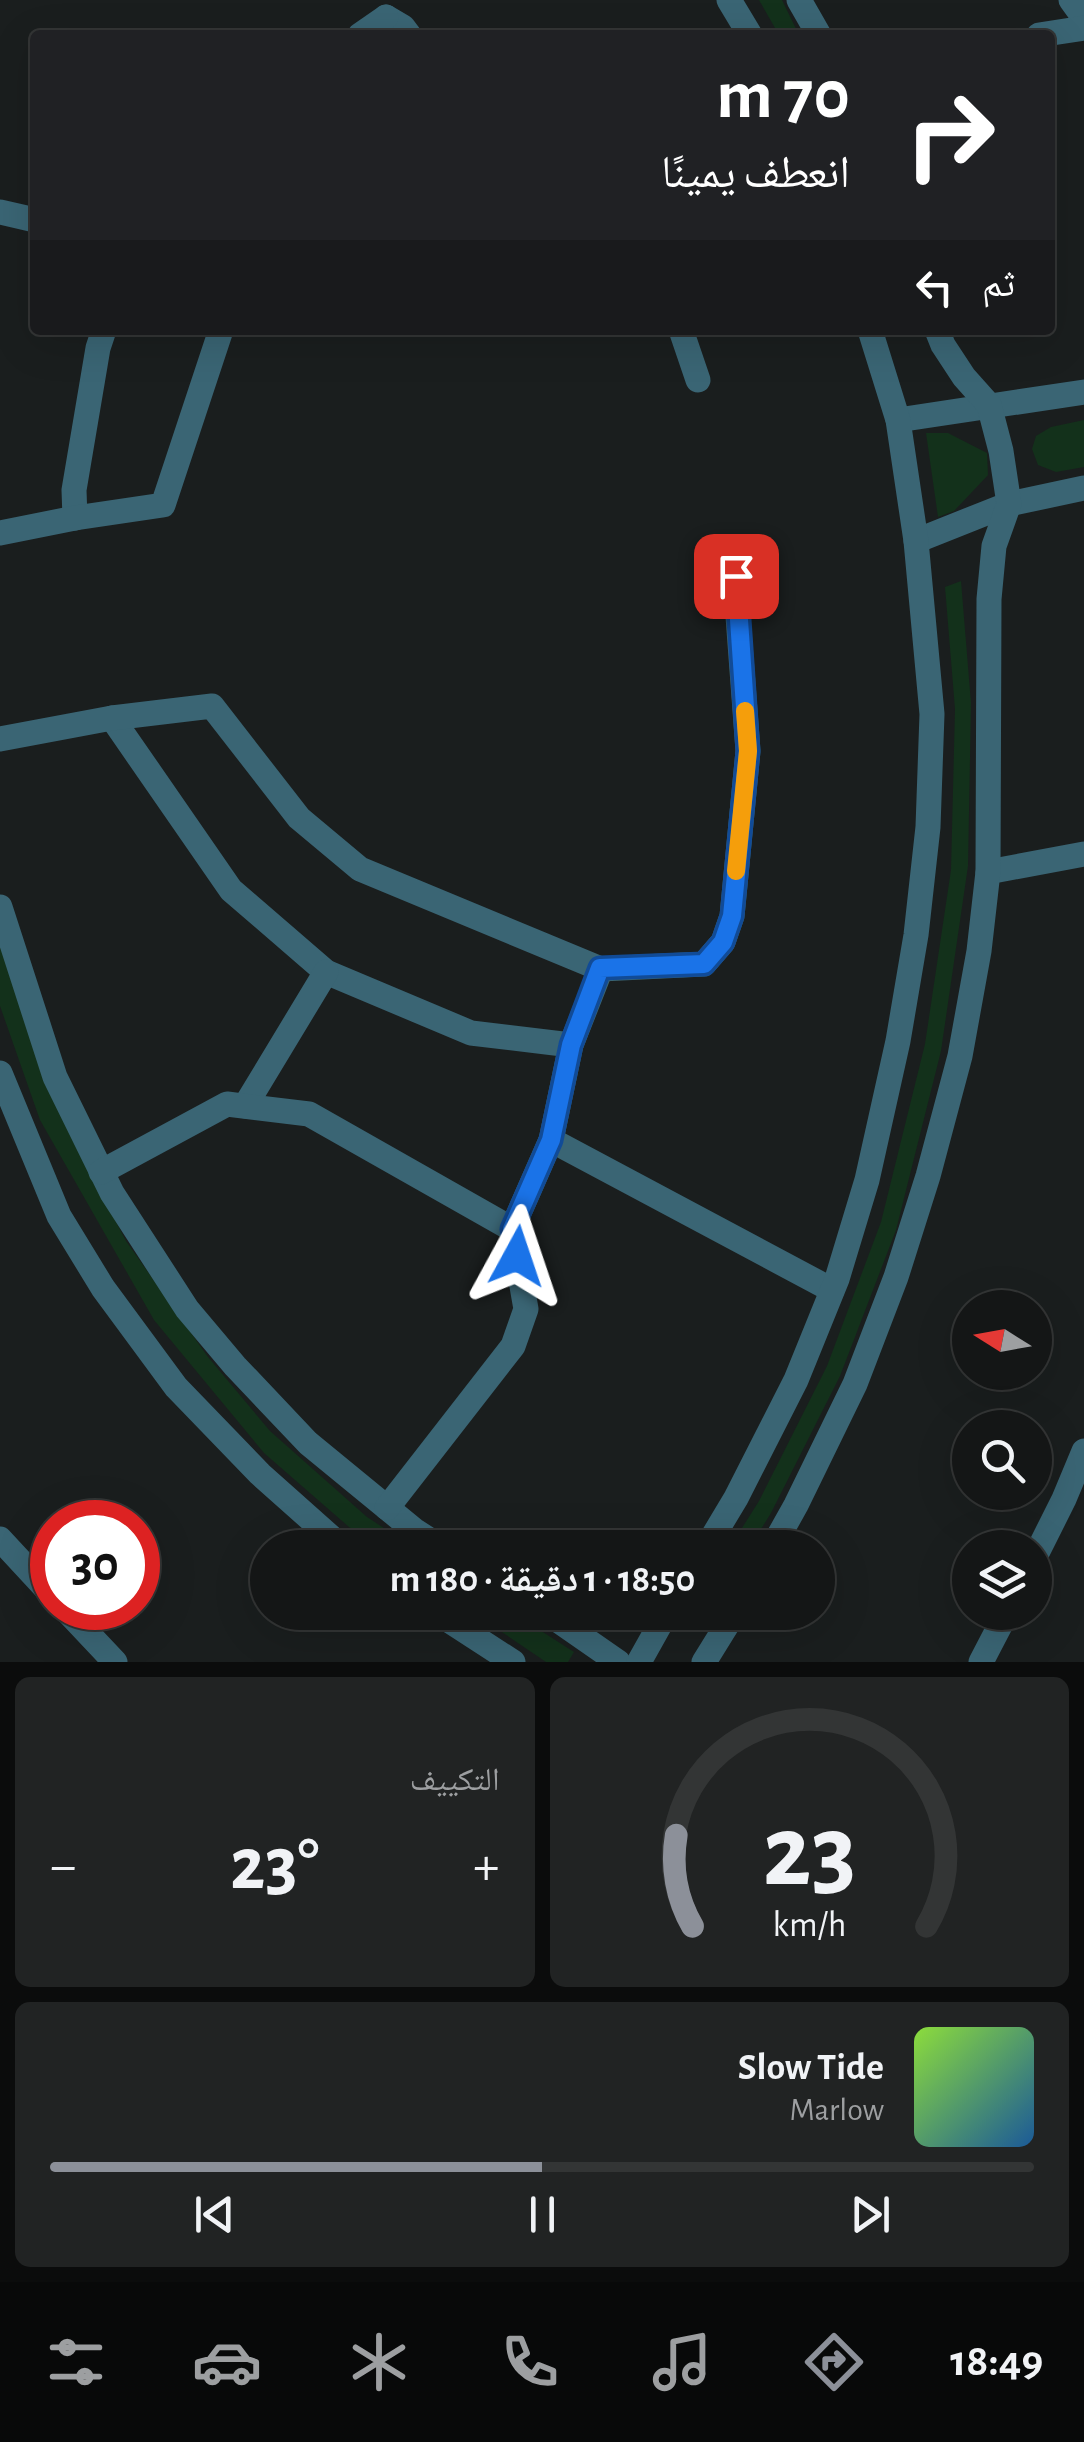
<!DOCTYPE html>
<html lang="ar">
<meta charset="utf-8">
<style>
body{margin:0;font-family:"Alegreya Sans","Noto Naskh Arabic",sans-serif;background:#212323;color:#f1f3f6;direction:rtl;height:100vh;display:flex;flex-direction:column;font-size:38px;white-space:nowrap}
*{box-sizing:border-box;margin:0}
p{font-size:32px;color:#9d9fa1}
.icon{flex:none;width:55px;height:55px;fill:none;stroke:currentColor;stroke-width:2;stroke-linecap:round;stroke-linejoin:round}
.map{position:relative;height:1662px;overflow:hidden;direction:ltr}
.details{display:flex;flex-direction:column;gap:15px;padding:15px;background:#0b0c0c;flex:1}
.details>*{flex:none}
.banner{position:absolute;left:30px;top:30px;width:1025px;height:305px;border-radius:10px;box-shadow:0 10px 40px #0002,0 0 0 2px #333535;direction:rtl;background:#202124;color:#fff;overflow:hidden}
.needle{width:65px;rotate:281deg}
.fabs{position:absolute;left:952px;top:1290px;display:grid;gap:20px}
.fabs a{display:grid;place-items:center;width:100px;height:100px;border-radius:50%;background:#141616;box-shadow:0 10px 40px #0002,0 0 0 2px #333535;font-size:50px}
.speed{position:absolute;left:30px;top:1500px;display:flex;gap:20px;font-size:50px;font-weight:700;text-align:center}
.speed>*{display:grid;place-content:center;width:130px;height:130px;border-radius:50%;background:#141616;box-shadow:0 10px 40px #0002,0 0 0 2px #333535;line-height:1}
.speed .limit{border:15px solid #d22;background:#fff;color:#111}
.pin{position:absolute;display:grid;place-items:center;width:85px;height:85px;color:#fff;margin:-42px;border-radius:20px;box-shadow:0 5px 15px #0006}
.me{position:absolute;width:110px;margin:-55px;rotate:5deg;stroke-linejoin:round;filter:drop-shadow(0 0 8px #0008)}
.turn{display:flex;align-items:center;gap:35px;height:210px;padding:0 40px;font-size:45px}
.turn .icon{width:130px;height:130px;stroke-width:2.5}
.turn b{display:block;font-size:70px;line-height:85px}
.then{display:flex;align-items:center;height:95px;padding:0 40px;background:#0003;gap:20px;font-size:38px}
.big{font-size:75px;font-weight:700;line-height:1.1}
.details .card{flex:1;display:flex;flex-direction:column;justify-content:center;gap:15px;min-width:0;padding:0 35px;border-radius:15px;background:#212323}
.details .dial{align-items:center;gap:0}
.dial svg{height:260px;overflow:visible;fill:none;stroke:#333535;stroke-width:7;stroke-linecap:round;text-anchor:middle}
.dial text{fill:#f1f3f6;stroke:none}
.song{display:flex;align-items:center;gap:30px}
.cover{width:120px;height:120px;border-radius:15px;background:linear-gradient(135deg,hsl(90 70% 55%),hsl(210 70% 35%))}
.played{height:10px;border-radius:5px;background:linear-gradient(90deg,#8c9099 50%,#333535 50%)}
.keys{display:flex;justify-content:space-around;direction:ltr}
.heat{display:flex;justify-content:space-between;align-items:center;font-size:55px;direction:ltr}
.details .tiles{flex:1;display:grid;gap:15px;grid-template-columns:1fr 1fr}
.card:last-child{grid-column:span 2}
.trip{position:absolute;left:250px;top:1530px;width:585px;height:100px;border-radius:50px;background:#141616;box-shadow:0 10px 40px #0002,0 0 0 2px #333535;font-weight:700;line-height:100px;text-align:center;direction:rtl}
.menu{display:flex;height:160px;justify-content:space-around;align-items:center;background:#080909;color:#9d9fa1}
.menu .icon{width:70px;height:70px}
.menu .active{color:#8c9099}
.menu b{font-size:45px;color:#f1f3f6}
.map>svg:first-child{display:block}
.green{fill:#13311b}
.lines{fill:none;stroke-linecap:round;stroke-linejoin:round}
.minor{stroke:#3a6574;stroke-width:25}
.tertiary{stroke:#3a6574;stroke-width:25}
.route-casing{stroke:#114b97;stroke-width:25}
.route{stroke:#1a73e8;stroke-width:18}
.slow{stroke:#f59e0b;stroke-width:18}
</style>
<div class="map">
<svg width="1084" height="1662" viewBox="0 0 1084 1662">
<rect width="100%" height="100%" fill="#1a1e1e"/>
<g class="green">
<path d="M759,0H782L799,35H779Z"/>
<path d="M1084,420V467L1056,472L1038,465L1032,449L1036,436L1051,427Z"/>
<path d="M926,433H948L987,453L988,475L954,511L938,517Z"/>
<path d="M961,581L971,703L968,866L941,1051L896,1230L840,1376L771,1513L750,1547H730L759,1501L827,1366L881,1222L925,1044L951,870L955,709L945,587Z"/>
<path d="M0,943L60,1114L126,1241L208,1357L270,1431L367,1517L413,1547H379L349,1527L264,1453L154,1320L40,1120L0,1006Z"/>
<path d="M474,1613H513L574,1652L568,1662H546Z"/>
</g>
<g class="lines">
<g class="minor">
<path d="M1071,0L1084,18"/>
<path d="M386,17L403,27L409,35"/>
<path d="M360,35L386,17"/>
<path d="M1039,35L1084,28"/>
<path d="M0,212L35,220"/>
<path d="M681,330L698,380"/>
<path d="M75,518L74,490L98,348L104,330"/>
<path d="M0,533L75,518L163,505L221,330"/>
<path d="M112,718L231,890L326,972L471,1033L571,1045"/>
<path d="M0,739L112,718L212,706L299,818L360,869L601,969L704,964L723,942L732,916L748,751L735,576"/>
<path d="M988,872L1084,854"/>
<path d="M0,907L55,1077L112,1193L187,1309L235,1366L308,1443L414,1530L442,1548"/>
<path d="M0,1073L59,1216L103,1288L176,1387L260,1474L343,1548"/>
<path d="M245,1106L326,972"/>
<path d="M551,1140L832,1290"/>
<path d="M101,1172L227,1104L309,1114L512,1229"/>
<path d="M387,1508L513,1346L526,1309L512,1229L551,1140L571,1045L601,969"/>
<path d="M0,1539L52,1595"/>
<path d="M1035,1557L1064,1499L1084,1451"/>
<path d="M64,1608L115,1662"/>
<path d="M436,1612L513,1662"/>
<path d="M546,1612L618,1662"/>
<path d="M981,1662L1007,1612"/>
</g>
<g class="tertiary">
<path d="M729,0L750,35"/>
<path d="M799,0L819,35"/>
<path d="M898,420L1084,392"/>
<path d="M916,541L1009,504L1084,488"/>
<path d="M706,1548L736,1498L796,1380L837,1279L867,1180L898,1041L916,935L928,827L932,714L916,541L898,420L870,330"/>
<path d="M772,1548L796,1505L855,1384L896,1277L928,1176L960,1056L979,951L988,872L989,599L994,546L1009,504L1001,451L989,405L964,377L943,345L937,330"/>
<path d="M639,1662L667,1612"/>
<path d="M704,1662L735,1612"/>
</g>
</g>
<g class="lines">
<defs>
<path id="route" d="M517,1256L512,1229L551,1140L571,1045L600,968L704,964L723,942L732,916L748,751L736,576"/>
</defs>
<use href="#route" class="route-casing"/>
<use href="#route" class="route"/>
<path class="slow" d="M736,871L748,751L745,711"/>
</g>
</svg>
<div class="fabs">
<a><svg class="needle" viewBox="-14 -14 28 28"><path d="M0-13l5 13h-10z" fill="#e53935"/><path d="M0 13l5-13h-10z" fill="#9d9fa1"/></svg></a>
<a><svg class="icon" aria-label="search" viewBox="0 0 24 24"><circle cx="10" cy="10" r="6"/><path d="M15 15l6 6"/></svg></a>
<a><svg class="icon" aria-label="layers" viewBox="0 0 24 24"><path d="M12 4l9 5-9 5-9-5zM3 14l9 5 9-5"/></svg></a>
</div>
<div class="speed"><div class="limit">30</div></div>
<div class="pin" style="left:736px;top:576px;background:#d93025"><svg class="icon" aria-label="arrive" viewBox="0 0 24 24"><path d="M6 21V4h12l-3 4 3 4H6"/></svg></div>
<svg class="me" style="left:517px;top:1256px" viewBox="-20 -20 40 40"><path d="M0-17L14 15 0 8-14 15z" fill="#1a73e8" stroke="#fff" stroke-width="4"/></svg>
<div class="trip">18:50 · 1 دقيقة · 180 m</div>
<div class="banner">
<div class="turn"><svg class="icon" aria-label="right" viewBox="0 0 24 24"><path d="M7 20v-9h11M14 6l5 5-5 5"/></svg><div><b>70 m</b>انعطف يمينًا</div></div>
<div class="then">ثم<svg class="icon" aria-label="left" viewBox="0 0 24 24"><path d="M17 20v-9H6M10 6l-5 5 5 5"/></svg></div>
</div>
</div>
<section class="details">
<div class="tiles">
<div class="card dial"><svg viewBox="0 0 100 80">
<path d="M14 69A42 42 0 1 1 86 69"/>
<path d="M14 69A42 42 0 0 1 9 41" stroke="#8c9099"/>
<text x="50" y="56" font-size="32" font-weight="700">23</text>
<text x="50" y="72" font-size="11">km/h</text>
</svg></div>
<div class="card"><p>التكييف</p>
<div class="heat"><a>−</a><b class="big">23°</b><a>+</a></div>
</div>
<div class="card">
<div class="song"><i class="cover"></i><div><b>Slow Tide</b><p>Marlow</p></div></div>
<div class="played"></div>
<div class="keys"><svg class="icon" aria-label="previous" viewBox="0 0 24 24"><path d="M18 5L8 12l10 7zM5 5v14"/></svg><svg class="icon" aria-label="pause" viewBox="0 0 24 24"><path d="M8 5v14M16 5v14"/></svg><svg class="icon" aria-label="next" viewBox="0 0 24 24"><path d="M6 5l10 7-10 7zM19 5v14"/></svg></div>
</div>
</div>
</section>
<nav class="menu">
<b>18:49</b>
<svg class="icon active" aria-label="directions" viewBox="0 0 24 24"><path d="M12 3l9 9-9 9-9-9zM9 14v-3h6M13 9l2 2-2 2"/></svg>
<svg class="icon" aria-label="music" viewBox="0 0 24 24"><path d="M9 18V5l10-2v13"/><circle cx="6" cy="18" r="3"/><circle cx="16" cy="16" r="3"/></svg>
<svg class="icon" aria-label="phone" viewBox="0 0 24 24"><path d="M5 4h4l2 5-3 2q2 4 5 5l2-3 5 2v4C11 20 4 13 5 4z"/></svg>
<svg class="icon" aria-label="climate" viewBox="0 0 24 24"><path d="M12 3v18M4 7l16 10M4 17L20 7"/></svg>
<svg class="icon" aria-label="car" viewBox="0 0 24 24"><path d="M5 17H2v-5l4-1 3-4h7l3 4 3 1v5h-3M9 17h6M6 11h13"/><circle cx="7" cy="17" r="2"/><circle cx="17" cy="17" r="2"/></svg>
<svg class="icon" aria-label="filters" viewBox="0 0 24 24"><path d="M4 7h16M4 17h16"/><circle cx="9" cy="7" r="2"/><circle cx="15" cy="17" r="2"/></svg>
</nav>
